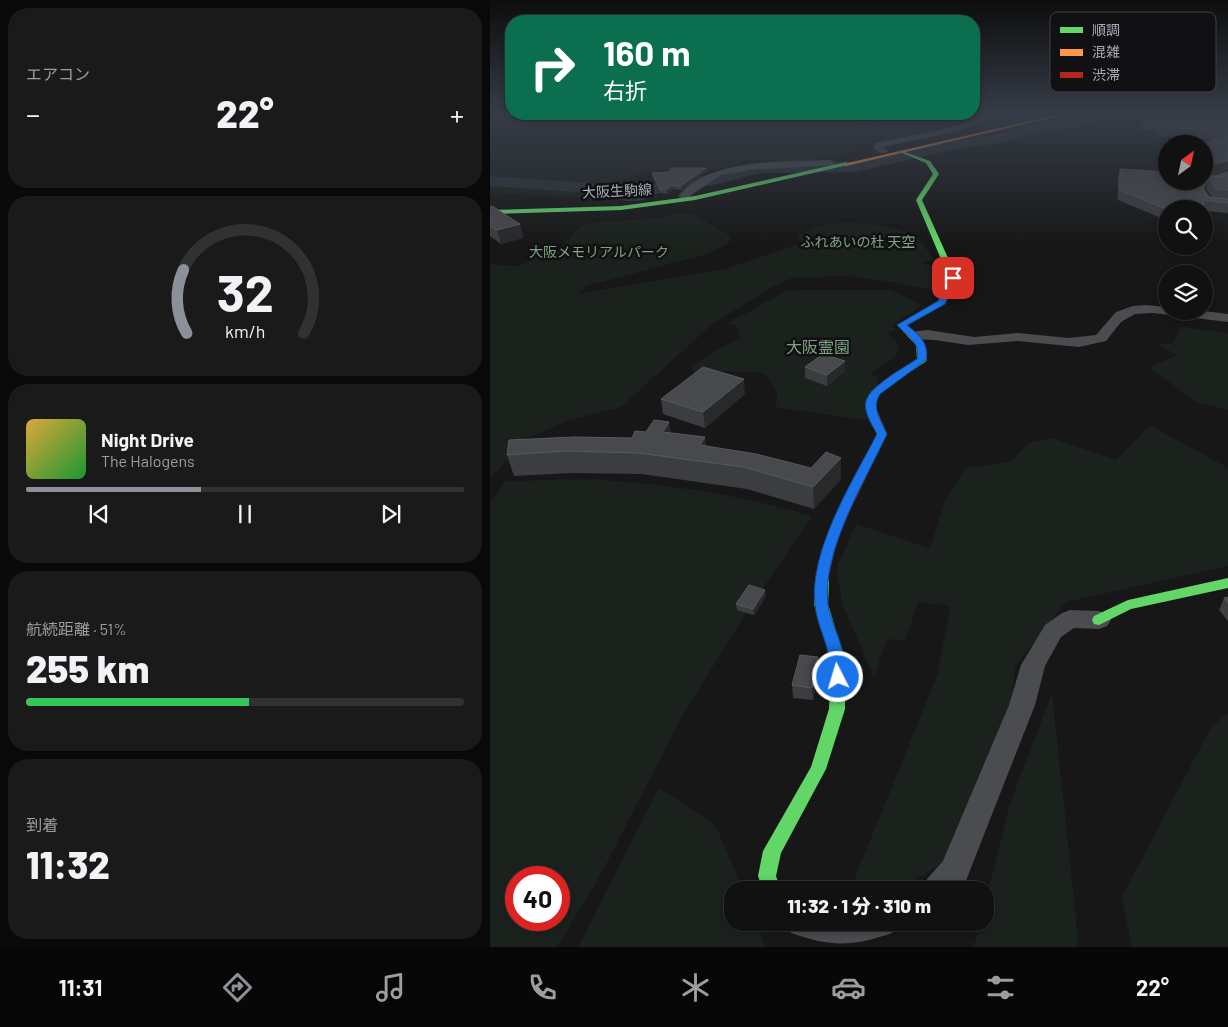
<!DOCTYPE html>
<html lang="ja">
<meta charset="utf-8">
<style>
body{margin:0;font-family:Barlow,"Noto Sans JP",sans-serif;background:#1a1a1a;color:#f1f3f6;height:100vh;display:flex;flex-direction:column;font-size:19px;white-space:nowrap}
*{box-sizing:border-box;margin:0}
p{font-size:16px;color:#9c9d9f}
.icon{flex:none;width:28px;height:28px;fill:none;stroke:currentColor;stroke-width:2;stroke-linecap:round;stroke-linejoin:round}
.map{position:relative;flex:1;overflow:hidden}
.sheet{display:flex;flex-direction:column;gap:8px;padding:8px;background:#090909;width:490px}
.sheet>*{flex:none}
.top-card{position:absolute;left:15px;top:15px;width:475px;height:105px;border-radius:20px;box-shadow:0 2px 8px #0003,0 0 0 1px #303131;background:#0b6e4f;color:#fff;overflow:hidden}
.needle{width:32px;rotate:33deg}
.controls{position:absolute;left:668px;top:135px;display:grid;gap:10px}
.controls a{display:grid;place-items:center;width:55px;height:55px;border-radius:50%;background:#111;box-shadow:0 2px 8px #0003,0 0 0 1px #303131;font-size:25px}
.speed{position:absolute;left:15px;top:866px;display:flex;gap:10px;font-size:25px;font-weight:700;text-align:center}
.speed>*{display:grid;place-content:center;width:65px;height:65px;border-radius:50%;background:#111;box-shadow:0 2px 8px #0003,0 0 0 1px #303131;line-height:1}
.speed .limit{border:8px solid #d22;background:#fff;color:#111}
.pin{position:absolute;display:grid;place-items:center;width:42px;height:42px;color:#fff;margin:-21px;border-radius:10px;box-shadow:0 2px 8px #0006}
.me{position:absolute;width:55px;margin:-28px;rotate:355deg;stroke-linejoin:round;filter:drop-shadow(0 0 4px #0008)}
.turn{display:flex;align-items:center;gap:18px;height:105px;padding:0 15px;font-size:22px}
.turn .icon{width:65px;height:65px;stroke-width:2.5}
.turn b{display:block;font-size:35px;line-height:42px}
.big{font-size:38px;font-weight:800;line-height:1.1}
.sheet .tile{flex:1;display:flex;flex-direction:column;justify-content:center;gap:8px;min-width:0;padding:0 18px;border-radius:20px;background:#1a1a1a}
.sheet .dial{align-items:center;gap:0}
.dial svg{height:130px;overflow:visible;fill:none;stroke:#303131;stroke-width:7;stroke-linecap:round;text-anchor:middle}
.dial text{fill:#f1f3f6;stroke:none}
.song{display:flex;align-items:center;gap:15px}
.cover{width:60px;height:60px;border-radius:8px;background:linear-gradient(135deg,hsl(40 70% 55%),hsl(130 70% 35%))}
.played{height:5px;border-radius:2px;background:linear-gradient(90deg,#8c9099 40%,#303131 40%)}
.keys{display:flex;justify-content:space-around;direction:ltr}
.heat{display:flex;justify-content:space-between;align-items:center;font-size:28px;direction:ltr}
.charge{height:8px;border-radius:4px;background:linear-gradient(90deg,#34c759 51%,#303131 0)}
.trip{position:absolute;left:234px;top:881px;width:270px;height:50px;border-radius:20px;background:#111;box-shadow:0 2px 8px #0003,0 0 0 1px #303131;font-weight:800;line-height:50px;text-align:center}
.tab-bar{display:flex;height:80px;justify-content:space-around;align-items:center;background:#070707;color:#9c9d9f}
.tab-bar .icon{width:35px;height:35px}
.tab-bar .active{color:#8c9099}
.tab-bar b{font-size:22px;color:#f1f3f6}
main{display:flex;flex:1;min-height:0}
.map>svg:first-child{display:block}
.green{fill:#1b211c;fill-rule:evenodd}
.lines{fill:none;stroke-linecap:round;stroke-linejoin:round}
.river{fill:#2a3239;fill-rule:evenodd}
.street{fill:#4b4c50;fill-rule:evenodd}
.fast{fill:#63d668;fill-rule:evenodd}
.slow{fill:#ff974d;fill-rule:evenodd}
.jam{fill:#b3261e;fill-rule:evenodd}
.wall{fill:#3c3d40}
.shaded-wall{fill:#28292a}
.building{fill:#48494d;stroke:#57595e}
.route{fill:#1a73e8;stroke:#114b97}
.labels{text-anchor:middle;stroke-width:5;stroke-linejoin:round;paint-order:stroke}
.far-street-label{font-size:14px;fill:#a8adb8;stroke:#111113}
.far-park-label{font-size:14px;fill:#7fa381;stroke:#111113}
.park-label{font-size:16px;fill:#7fa381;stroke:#111113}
.key{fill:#111113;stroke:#3e4045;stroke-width:1}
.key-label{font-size:14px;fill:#a8adb8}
</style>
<main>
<section class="sheet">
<div class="tile"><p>エアコン</p>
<div class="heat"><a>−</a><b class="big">22°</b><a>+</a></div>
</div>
<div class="tile dial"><svg viewBox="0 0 100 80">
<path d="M14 69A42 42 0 1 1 86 69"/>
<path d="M14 69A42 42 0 0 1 12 30" stroke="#8c9099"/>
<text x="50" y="56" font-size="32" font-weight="700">32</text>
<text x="50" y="72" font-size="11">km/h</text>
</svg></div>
<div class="tile">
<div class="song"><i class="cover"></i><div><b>Night Drive</b><p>The Halogens</p></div></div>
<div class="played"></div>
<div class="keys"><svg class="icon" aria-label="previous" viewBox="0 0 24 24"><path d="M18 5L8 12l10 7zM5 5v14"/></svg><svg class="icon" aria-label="pause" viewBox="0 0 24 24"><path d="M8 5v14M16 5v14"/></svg><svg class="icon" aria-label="next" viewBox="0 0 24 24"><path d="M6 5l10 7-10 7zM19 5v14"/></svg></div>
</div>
<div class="tile"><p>航続距離 · 51%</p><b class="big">255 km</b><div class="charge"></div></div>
<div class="tile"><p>到着</p><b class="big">11:32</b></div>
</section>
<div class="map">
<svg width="738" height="947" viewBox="0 0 738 947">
<rect width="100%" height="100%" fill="#171717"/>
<g class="green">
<path d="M0,114H442L447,122L421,118L358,130V137L349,139L364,151L323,161L253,160C228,179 181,165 153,173C137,178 132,185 113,186L117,199L0,193Z"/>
<path d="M185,214H202L241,236L238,244L218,254L96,286L88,294L235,269L311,243L308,236C315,233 322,228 329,226C352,219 407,224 427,238C434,244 439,252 443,260L431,263L451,267L453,278L445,291L403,282L356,276L302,278L282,287L220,326L131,407L80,420L38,438L0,478V264L28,266L40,261L72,246L88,228L101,223L171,218Z"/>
<path d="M306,290H401L432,305L402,326L407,329L398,333L407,342L409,351L405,357L380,374L389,378L376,420L284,407C293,395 282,382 273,373L239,371L205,373L202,371V367L222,353L250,338L248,327L238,323L296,291Z"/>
<path d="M691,327L738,333V410L708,403L659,368L687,355L669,345L683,343Z"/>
<path d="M660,425L738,468V566L576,602L526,665L518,720L460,858L409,890H364L366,875L448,673L460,606L428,602L415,641L397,639L384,677L353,606L346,570L366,524L440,548L456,498L476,468L519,462L541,442L561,438L626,460Z"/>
<path d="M96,479C178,484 243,493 322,516L256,613L191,718L110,876L67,947H0V503L16,481ZM26,878H69V920H26Z"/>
<path d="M562,693L589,947H484L490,923L495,922V903L519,806Z"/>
<path d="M738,713V947H642L632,897L721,727Z"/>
<path d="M169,788L225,824L253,890H242V922L266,923L276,947H88Z"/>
</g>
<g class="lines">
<path class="river" d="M600,114H612L614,118L602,124L537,134L509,143L470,148L365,172L270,173L225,185L180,189L150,201H137L102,193L0,186V176L102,183L137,191H147L177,179L225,175L270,163L365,162L470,140L507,135L534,126L599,116Z"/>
<g class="street">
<path d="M449,114H485L466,121L448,118Z"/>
<path d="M504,114H515L464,132L393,147L398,151L396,153H390L383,148L385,143L459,128Z"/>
<path d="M341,160L346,163L344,165L259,170L231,175L197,198L193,199L188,196C221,157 294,162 341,160Z"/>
<path d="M738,171V177L717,183L714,189L723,201L738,202V208L716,206L704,189L708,181H714V178Z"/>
<path d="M656,305L676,307V311H714L738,314V322L663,313L645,314L631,322L616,341L589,347L528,341L478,345L445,340L424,339L417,335L419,332L438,330L484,337L528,333L579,338L606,335L626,312L643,306Z"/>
<path d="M580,610L609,611L617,614L621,620L617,626L609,629L584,628L571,637L555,666L545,705L475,883L468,890H433L437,879L453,861L519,705L531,665L555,625L572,613Z"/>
<path d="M296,922H407L402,933C361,947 342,947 301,933Z"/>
</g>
<g class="fast">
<path d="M412,151L440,161L449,174L432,200L467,278L455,304L416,326L434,344L437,360L435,362L386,395L383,394L381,392L383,390L400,376L427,359L426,345L407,325L449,301L459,278L426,200L443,174L436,163L412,153Z"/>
<path d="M356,162L359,164L358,165L205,200L131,210L0,214V210L131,206L205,196Z"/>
<path d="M332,576L337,578L339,581L338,604L355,661V709L336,769L291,853L286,876L291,890H273L268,876L273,851L321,767L339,709L341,661L324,604L325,581L327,578Z"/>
<path d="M738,578V588L641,609L609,625L604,624L602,620L604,616L638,600Z"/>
</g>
<path class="slow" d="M571,114H578L356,166L353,164Z"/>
<path class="jam" d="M386,389L391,392L385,405L397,434L353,525L346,545L337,584H327L325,581C334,528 363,482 387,434L375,405L383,390Z"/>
</g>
<g class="wall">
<path d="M636,114H738V170L722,174L714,171V144L723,140L668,135V132L651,129L652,123H649L650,116L636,115Z"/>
<path d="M630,169L717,197L723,198L716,189L719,179L738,177V213L714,211V209H676V220L628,200V178Z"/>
<path d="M216,172L192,190L183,189L177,194L170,193L163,177L162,173Z"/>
<path d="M0,207L30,224L33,238L11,244L0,236Z"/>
<path d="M355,361V371L337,386L315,378V367Z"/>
<path d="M255,394L215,428L173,414L171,399Z"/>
<path d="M181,433L216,446L351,479L324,509L257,489L152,474L81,473L24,476L17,455Z"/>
<path d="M276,596L264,615L247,610L246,604Z"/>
<path d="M738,597V621L729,610L734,598Z"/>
<path d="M328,657L329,670L323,700L303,698L302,685Z"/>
</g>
<g class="shaded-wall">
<path d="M738,161V170L722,174L724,164Z"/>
<path d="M216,168V172L192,190L191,186Z"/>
<path d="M182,185L183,189L177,194L176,190Z"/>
<path d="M30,224L33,238L11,244L7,230Z"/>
<path d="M355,361V371L337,386V375Z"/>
<path d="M254,379L255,394L215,428L213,412Z"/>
<path d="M179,422L183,443L173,432Z"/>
<path d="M215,437L218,459L210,445Z"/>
<path d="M351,458V479L324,509L323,487Z"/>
<path d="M275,590L276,596L264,615L263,609Z"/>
<path d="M328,657L329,670L323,700L322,688Z"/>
</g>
<g class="building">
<path d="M651,114H738V133L670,127V124L653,121L660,116Z"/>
<path d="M738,137V161L724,164L714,161V144H709Z"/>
<path d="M181,168H216L191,186L182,185L176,190L170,189L162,173L180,172Z"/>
<path d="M630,169L676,172V181H706L717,197L738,199V203L714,200L712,209H676L630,190Z"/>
<path d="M720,176L738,177V190L727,189L719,179Z"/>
<path d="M2,206L30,224L7,230L0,226V207Z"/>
<path d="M333,354L355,361L337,375L315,367Z"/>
<path d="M213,367L254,379L213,412L171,399Z"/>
<path d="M164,420L179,422L173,432L215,437L210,445L266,454L321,468L336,452L351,458L323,487L254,467L148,453L75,451L17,455L19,440L84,437L142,438L145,431L156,432Z"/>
<path d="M259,585L275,590L263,609L246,604Z"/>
<path d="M738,597V603L734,598Z"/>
<path d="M310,655L328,657L322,688L302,685Z"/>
</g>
<linearGradient id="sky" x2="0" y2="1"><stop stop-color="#0d0d0d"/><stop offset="0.46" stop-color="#363c47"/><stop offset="1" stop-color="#363c47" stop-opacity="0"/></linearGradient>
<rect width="738" height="246" fill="url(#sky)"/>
<path class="route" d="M460,276L467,278L455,304L417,325C430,336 439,343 436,360L390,394C381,408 391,420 397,434C375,481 331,552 338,605C341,626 363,661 353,682L348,683L342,682C338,673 340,659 337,648C333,634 326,619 325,604C319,550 363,481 387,434C382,425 373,411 376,401C380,386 414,368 427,359C430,341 418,337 407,325L448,301Z"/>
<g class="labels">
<g class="far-street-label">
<text transform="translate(127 191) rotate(-3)" y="5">大阪生駒線</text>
</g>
<g class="far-park-label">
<text x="368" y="247">ふれあいの杜 天空</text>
<text x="109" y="257">大阪メモリアルパーク</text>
</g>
<g class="park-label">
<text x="328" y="353">大阪霊園</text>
</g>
</g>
<rect x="560" y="12" width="166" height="80" rx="8" class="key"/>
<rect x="570" y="27" width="23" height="6" fill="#63d668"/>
<rect x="570" y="49" width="23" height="7" fill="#ff974d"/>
<rect x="570" y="72" width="23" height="6" fill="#b3261e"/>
<g class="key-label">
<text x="602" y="35">順調</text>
<text x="602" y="57">混雑</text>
<text x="602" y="80">渋滞</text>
</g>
</svg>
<div class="controls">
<a><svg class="needle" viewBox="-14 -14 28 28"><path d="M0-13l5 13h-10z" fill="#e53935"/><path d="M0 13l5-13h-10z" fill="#9c9d9f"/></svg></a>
<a><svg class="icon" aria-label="search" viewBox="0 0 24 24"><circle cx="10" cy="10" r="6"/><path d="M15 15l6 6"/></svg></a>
<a><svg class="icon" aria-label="layers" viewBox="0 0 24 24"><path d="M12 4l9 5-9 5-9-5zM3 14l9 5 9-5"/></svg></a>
</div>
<div class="speed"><div class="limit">40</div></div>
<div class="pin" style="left:463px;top:278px;background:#d93025"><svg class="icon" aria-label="arrive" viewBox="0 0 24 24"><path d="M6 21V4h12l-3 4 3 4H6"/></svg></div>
<svg class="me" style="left:348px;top:677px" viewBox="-20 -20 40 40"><circle r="17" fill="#1a73e8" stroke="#fff" stroke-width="3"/><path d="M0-11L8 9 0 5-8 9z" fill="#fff"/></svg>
<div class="trip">11:32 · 1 分 · 310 m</div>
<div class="top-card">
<div class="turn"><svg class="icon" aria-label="right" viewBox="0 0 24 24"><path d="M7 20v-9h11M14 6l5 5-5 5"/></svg><div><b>160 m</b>右折</div></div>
</div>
</div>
</main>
<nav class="tab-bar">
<b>11:31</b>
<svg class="icon active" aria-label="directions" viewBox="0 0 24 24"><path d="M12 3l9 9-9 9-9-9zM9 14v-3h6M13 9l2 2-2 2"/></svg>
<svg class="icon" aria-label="music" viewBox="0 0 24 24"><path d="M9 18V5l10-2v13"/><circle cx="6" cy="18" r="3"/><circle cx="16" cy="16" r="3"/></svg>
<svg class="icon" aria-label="phone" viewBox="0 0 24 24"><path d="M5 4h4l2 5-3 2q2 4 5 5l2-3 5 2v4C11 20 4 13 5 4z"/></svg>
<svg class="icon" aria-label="climate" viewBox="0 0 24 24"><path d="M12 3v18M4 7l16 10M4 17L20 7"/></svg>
<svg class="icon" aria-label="car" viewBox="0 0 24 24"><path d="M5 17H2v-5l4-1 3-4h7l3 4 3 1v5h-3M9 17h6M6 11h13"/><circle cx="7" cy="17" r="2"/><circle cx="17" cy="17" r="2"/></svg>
<svg class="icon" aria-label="filters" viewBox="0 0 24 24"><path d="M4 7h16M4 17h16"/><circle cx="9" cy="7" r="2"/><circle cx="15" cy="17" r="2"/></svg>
<b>22°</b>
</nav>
